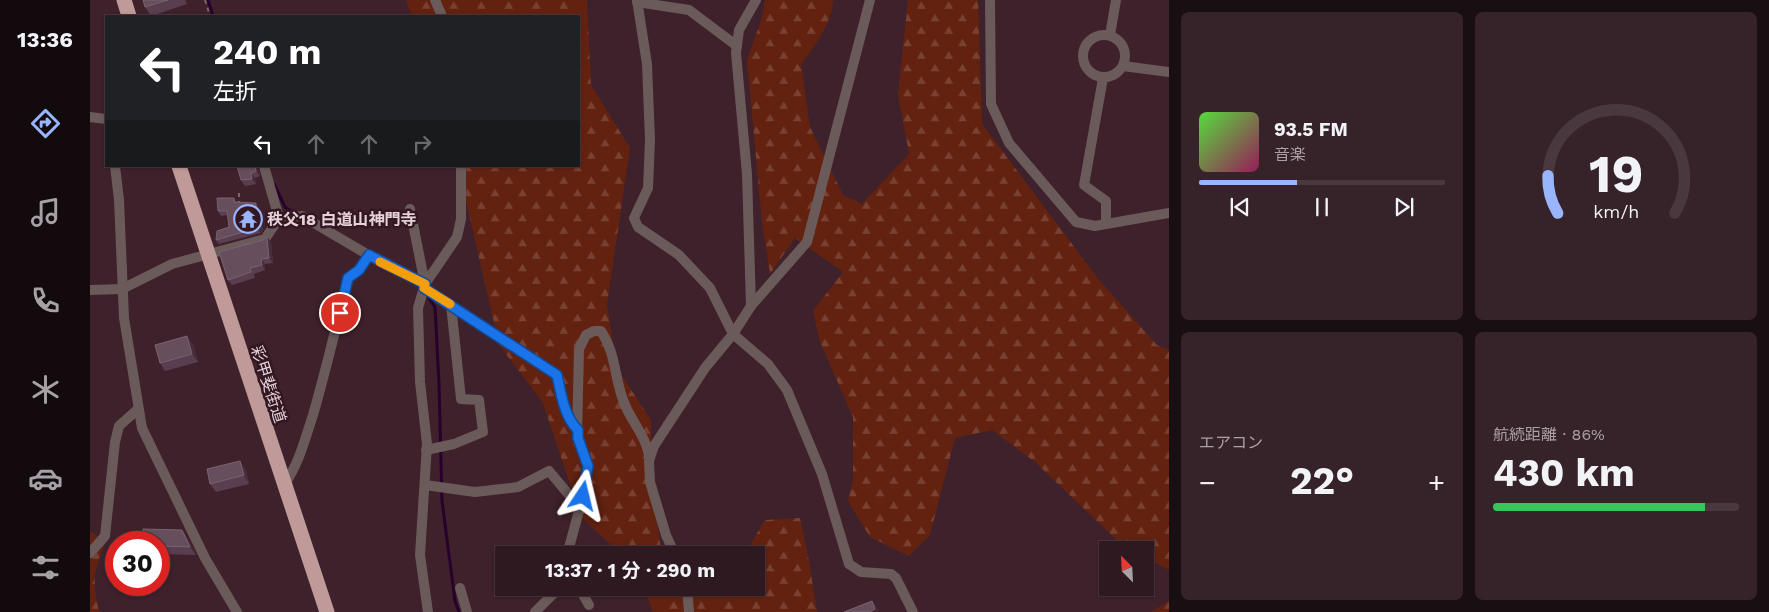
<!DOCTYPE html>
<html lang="ja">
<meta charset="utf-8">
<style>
body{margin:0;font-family:"Work Sans","Noto Sans JP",sans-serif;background:#362229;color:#f1f3f6;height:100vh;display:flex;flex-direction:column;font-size:19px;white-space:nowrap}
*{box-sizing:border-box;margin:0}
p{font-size:16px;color:#a7a0a5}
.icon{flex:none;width:28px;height:28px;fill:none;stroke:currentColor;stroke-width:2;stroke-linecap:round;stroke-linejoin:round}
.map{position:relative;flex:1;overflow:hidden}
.details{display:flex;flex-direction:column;gap:12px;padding:12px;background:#190e12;width:600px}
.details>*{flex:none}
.banner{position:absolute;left:15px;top:15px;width:475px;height:152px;border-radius:0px;box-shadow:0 1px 4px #0004,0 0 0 1px #49383e;background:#202124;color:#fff;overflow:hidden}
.needle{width:32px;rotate:336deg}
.fabs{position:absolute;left:1009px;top:541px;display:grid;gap:10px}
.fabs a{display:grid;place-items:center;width:55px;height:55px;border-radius:0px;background:#2e1920;box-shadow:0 1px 4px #0004,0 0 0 1px #49383e;font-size:25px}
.speed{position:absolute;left:15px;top:531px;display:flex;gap:10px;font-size:25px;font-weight:700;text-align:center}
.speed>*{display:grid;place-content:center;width:65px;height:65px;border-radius:50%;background:#2e1920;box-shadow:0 1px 4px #0004,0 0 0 1px #49383e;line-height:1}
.speed .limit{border:8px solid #d22;background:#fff;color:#111}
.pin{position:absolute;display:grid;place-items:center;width:42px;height:42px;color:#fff;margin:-21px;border:2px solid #fff;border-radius:50%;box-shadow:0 1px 5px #0007}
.me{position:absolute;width:55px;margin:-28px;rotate:10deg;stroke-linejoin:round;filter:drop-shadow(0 0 4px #0008)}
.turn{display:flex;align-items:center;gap:18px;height:105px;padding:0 25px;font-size:22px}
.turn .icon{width:65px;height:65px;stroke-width:2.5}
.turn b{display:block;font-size:35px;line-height:42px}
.lanes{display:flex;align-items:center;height:48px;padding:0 25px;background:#0003;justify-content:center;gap:25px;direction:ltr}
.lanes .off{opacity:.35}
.big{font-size:38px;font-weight:700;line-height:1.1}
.details .tile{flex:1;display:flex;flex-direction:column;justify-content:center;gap:8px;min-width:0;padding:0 18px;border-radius:8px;background:#362229}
.details .dial{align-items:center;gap:0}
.dial svg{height:130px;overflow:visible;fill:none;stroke:#49383e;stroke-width:7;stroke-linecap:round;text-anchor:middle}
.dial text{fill:#f1f3f6;stroke:none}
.song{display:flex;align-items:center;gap:15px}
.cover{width:60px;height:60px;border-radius:8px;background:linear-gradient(135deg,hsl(110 70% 55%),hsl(330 70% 35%))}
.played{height:5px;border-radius:2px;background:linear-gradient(90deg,#98b5fd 40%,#49383e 40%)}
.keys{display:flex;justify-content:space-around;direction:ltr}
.heat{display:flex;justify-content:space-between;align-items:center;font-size:28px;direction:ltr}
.charge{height:8px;border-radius:4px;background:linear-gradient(90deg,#34c759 86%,#49383e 0)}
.details .tiles{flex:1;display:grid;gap:12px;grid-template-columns:repeat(2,1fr)}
.trip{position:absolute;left:405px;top:546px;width:270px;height:50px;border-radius:0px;background:#2e1920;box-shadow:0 1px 4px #0004,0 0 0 1px #49383e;font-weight:700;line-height:50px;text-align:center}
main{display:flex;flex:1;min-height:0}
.tabs{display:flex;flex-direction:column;width:90px;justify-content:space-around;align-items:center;background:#120a0d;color:#a7a0a5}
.tabs .icon{width:35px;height:35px}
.tabs .current{color:#98b5fd}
.tabs b{font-size:22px;color:#f1f3f6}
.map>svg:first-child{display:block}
.forest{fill:url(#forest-firs)}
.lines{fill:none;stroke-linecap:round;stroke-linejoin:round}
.stream{stroke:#28002e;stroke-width:3}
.path{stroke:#7f656d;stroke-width:2;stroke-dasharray:4 4;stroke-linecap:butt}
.minor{stroke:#6a5a5a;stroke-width:10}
.highway{stroke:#c09999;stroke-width:15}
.wall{fill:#583e4e}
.shaded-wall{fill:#472c3a}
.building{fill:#674e5d;stroke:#7b6270}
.route-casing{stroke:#114b97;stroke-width:12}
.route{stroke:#1a73e8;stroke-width:9}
.slow{stroke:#f59e0b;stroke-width:9}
.labels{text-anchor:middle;stroke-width:5;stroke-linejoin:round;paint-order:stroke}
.poi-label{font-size:16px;font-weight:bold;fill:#e5d1d7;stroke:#331721;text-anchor:start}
.street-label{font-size:16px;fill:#e5d1d7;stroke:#331721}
</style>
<main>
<nav class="tabs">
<b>13:36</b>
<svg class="icon current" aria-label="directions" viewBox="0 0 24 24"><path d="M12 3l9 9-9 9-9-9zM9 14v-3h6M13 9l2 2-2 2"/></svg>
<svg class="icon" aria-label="music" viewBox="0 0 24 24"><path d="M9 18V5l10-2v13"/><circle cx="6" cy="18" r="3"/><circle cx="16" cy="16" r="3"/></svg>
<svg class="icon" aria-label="phone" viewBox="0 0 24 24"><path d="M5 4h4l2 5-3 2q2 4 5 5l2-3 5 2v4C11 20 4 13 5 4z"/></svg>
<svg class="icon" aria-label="climate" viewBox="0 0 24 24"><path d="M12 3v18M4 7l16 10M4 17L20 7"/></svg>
<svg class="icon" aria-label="car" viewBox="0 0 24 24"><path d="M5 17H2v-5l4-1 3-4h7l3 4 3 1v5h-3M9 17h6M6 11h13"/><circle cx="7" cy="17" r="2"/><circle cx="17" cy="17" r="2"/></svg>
<svg class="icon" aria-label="filters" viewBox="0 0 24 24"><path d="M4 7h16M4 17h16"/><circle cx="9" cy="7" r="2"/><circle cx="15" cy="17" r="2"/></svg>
</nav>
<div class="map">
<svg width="1079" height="612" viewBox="0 0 1079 612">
<defs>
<pattern id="forest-firs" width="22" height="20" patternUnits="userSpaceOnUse" patternTransform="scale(1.25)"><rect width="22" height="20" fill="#632210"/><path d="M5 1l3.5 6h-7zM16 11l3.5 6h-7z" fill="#794132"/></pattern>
</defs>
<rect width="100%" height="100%" fill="#3e212a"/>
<g class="forest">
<path d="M316,0H497L501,85L540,148L517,304L526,367L561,420L562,492L572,555H532L491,517L453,403L409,345L368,166H489V16H322Z"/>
<path d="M675,0H743C742,24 724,46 711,65L720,127L753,195L772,204L819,154L808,94L818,0H888L892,124L1009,280L1067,345L1079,350V570L1055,557V550H1042L1031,544L945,462L902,430L865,438L840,535L819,556L780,537L758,501L763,481V417L730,342L723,311L753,272L705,238L680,274L672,222L657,60L672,18Z"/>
<path d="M710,518L719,561L727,612H563L554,588H666V555H650L656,552L675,520Z"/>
<path d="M0,532L16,541C3,574 2,577 9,612H0Z"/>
<path d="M1079,601V612H1061Z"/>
</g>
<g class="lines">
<g class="stream">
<path d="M118,0L123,16"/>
<path d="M184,184L195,207L204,213"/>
<path d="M336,294L345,307L349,384L352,501L365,601L369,612"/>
</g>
<g class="path">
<path d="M115,0L120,16"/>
<path d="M149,193V203"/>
</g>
<g class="minor">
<path d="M345,0L352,16"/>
<path d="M547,0L557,64L560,140L558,188L544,218L548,227L589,255L620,288L643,334L678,364L697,390L732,474L759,564L771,572L801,574L806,578L823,612"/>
<path d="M900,0L901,104L919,143L986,222L1005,226L1079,213"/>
<path d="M547,2L599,10L647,46"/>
<circle cx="1014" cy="56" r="21"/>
<path d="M1020,35L1026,0"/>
<path d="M1033,66L1079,72"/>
<path d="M1013,78L994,185L1016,201V223"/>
<path d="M0,117L16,119"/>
<path d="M25,166L29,200L34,318L52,428L115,558L147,612"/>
<path d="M174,166L189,218L212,216L292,263L335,284"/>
<path d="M320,209L335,284"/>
<path d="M334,288L467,375C471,393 474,417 488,430"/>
<path d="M0,290L32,289L82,264L175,239L189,218"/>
<path d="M661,306L657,174L646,53L649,30L666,0"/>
<path d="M336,450L364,444L393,432L389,400L371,399L361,305"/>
<path d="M194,485C209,464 215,439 223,415C236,370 247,324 258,278L269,270L279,255"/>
<path d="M335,485L385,492L428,487L459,471L490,508"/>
<path d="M0,553L15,536L25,442L29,426L48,409"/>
<path d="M477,555L496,485L498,466L487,438L489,349L496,335L504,331H511C527,355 524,380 535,405C542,422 557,438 559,457"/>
<path d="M585,555L576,535L560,482L559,461L564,446L615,368L643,334L661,306L717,242L780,0"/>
<path d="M370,588L377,612"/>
<path d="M489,588L499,605"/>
<path d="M597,588L599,612"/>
<path d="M338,612L330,555L337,444L330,382L328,308L335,284L367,237L371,219V166"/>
<path d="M445,612L467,590L483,588"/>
</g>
<g class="highway">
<path d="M34,0L39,16"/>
<path d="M89,166L237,612"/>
</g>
</g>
<g class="wall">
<path d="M53,0H95L97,4L61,16L55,7Z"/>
<path d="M168,169L170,176L165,178L166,184L155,186L151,180Z"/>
<path d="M144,198L147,203H166L169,207V218L173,229L171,233L129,244L126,240L139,227L138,215L131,216L128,211Z"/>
<path d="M177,237L181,242L183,263L175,264V270L164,274L165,278L142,285L138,280L173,240Z"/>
<path d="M103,344L108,362L75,371L70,363Z"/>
<path d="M156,469L159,484L126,492L120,484Z"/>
<path d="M92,530L98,539L106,555L69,554V542Z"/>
</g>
<g class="shaded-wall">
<path d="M165,166H166L168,169L170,176L166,171Z"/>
<path d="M161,173L165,178L166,184L162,179Z"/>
<path d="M166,203L169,207V218L173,229L171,233L167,228L166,214Z"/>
<path d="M177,237L181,242L183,263L179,258Z"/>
<path d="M171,259L175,264V270L172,265Z"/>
<path d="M97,336L103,344L108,362L102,354Z"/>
<path d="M150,461L156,469L159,484L154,475Z"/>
<path d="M92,530L98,539L106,555L100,547Z"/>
<path d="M782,601L786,606L788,612H786L785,609Z"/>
</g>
<g class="building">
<path d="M53,0H78L55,7Z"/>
<path d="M147,166H165L166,171L161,173L162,179L151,180Z"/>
<path d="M127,198H144V202L166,203V214L170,225L167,228L126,240L127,231L139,227L137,211H128Z"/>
<path d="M177,237L179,258L171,259L172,265L160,268L161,272L138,280L129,252L173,240Z"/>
<path d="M97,336L102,354L70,363L65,345Z"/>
<path d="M150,461L154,475L120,484L117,469Z"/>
<path d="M53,529L92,530L100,547L69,546V542H52Z"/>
<path d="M782,601L785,609L780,612H754Z"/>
</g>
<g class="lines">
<defs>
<path id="route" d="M250,313L258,278L269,270L279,255L335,284L334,288L467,375C471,393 474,417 488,430V438L498,466L493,496"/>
</defs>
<use href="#route" class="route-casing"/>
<use href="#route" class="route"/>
<path class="slow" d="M290,262L335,284L334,288L360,304"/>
</g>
<defs>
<symbol id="temple-ring" viewBox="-11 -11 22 22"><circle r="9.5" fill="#331721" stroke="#98b5fd" stroke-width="1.5"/><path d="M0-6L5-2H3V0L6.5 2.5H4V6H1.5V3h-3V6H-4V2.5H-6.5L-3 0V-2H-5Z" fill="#98b5fd"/></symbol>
</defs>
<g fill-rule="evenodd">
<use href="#temple-ring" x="142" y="203" width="32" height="32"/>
</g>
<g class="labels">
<g class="poi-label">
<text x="177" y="225">秩父18 白道山神門寺</text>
</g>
<g class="street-label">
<text transform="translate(179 384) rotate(72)" y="6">彩甲斐街道</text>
</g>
</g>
</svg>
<div class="fabs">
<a><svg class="needle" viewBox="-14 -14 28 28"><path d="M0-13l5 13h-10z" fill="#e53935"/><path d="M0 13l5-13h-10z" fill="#a7a0a5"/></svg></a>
</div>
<div class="speed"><div class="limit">30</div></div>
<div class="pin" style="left:250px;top:313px;background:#d93025"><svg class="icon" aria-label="arrive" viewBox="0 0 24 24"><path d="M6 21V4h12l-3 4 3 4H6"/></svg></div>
<svg class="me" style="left:493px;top:496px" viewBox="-20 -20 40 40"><path d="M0-17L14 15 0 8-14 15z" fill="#1a73e8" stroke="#fff" stroke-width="4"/></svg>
<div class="trip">13:37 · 1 分 · 290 m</div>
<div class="banner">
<div class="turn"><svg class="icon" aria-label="left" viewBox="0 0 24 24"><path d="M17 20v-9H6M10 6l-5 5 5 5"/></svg><div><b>240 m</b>左折</div></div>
<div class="lanes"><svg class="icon" aria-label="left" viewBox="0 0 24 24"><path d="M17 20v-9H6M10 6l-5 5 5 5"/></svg><svg class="icon off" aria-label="ahead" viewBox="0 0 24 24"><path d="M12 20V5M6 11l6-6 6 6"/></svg><svg class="icon off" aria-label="ahead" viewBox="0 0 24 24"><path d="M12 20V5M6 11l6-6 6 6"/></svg><svg class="icon off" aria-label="right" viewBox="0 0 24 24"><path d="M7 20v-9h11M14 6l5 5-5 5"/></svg></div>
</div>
</div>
<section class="details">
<div class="tiles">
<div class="tile">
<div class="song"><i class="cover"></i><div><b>93.5 FM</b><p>音楽</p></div></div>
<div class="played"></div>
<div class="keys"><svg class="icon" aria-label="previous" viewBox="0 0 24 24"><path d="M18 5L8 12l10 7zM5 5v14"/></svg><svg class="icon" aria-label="pause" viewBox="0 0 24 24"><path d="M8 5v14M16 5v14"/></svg><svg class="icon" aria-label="next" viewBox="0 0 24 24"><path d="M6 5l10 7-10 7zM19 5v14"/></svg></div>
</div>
<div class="tile dial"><svg viewBox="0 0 100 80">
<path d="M14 69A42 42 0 1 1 86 69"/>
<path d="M14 69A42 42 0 0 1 8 46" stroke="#98b5fd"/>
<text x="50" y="56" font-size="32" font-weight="700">19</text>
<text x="50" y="72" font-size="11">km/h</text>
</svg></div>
<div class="tile"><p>エアコン</p>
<div class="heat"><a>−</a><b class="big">22°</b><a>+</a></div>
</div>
<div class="tile"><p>航続距離 · 86%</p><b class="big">430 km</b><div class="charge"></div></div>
</div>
</section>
</main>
